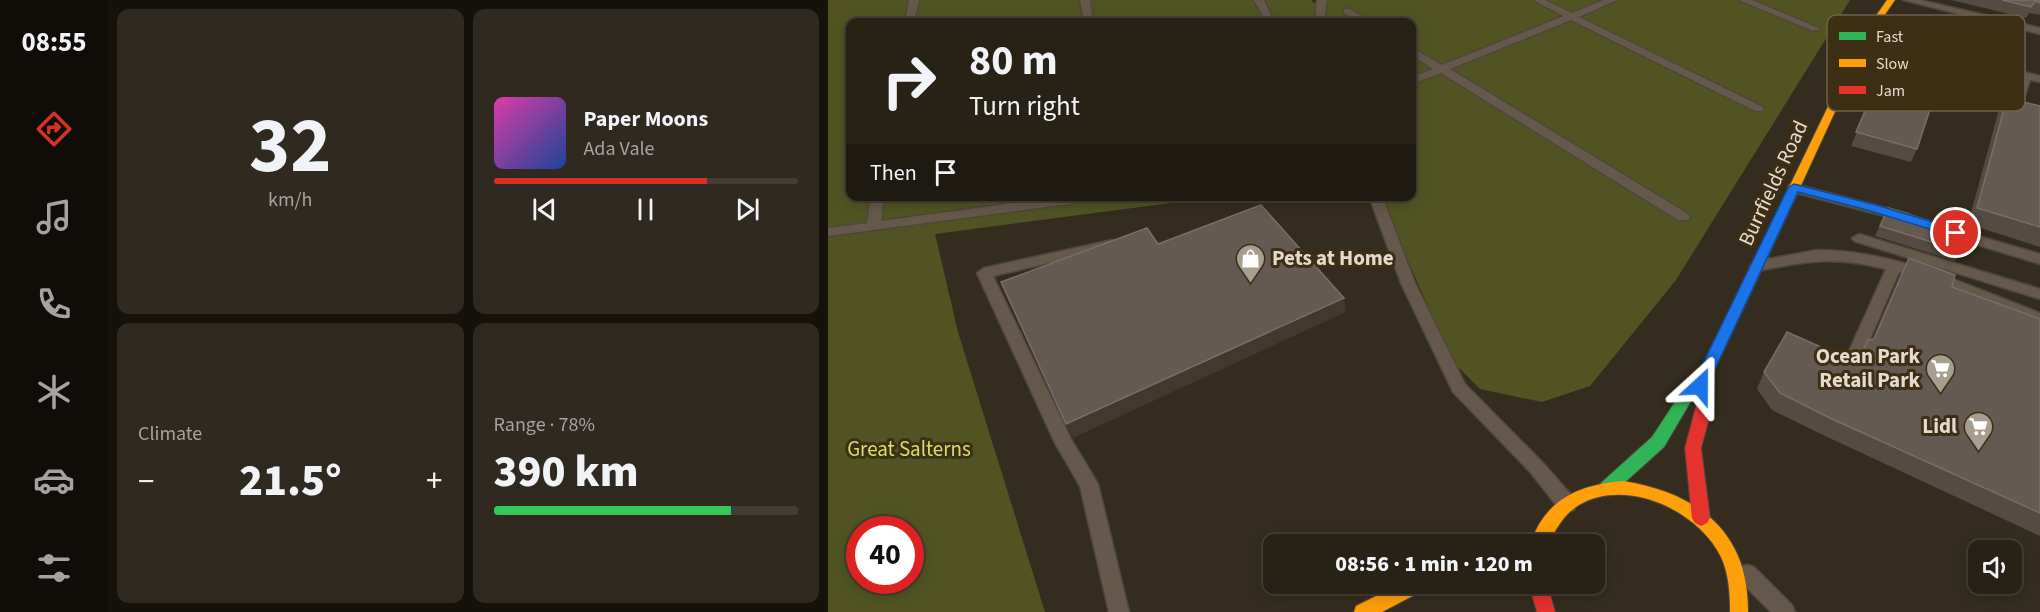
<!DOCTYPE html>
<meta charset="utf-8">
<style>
body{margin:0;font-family:"Source Sans 3",sans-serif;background:#2f291f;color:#f1f3f6;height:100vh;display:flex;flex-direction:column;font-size:22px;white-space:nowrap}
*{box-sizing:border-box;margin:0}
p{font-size:20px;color:#a4a3a1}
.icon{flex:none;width:33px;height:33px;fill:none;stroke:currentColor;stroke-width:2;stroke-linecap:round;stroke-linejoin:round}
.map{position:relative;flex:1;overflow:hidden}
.details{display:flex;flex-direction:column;gap:9px;padding:9px;background:#15120c;width:720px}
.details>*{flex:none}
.hud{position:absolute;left:18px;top:18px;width:570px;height:183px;border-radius:12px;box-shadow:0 3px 15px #0003,0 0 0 2px #433e35;background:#272116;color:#f1f3f6;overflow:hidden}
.fabs{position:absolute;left:1140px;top:540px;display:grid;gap:12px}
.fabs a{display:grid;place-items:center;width:54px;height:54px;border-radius:12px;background:#272116;box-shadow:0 3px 15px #0003,0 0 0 2px #433e35;font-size:30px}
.speed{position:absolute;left:18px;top:516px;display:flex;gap:12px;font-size:30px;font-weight:700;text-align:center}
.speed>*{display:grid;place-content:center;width:78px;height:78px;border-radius:50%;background:#272116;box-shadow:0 3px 15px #0003,0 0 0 2px #433e35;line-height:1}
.speed .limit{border:9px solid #d22;background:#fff;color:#111}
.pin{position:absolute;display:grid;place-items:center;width:51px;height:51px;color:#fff;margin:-26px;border:3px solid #fff;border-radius:50%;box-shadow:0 2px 6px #0007}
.me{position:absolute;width:66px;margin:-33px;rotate:24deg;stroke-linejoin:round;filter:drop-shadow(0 0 4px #0008)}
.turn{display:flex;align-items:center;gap:21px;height:126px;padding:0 24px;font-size:27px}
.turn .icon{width:78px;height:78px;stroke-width:2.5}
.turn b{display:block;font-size:42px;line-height:51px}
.then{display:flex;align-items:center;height:57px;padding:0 24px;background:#0003;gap:12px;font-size:22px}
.big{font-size:45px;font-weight:800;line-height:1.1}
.details .widget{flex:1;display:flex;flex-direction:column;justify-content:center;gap:9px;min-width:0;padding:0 21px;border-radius:12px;background:#2f291f}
.details .dial{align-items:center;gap:0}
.dial b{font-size:78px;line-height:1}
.song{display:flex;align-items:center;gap:18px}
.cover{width:72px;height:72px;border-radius:9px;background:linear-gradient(135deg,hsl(320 70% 55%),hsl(220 70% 35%))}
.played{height:6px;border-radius:3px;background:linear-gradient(90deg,#d93025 70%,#433e35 70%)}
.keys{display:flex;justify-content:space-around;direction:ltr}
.heat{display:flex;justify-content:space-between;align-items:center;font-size:33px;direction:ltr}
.charge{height:9px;border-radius:4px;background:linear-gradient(90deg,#34c759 78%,#433e35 0)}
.details .tiles{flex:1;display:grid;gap:9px;grid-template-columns:repeat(2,1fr)}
.trip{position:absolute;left:435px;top:534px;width:342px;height:60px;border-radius:12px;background:#272116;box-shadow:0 3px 15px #0003,0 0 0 2px #433e35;font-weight:800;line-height:60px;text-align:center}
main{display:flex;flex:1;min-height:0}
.tabs{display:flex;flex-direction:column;width:108px;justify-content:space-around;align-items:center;background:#100d09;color:#a4a3a1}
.tabs .icon{width:42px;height:42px}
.tabs .current{color:#d93025}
.tabs b{font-size:27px;color:#f1f3f6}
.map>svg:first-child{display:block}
.green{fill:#515422;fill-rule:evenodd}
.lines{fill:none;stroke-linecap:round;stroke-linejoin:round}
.lane-casing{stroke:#4f473c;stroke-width:3}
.fast-casing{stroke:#4f473c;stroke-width:2}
.slow-casing{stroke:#4f473c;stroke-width:2}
.jam-casing{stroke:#4f473c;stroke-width:2}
.lane{fill:#66584a;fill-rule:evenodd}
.fast{fill:#30b455;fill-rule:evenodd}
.slow{fill:#ff9f0a;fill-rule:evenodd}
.jam{fill:#e5322d;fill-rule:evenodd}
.wall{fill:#554b42}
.shaded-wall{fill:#41382e}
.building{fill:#645a51;stroke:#786e64;stroke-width:1.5}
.route{fill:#1a73e8;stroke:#114b97;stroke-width:1.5}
.labels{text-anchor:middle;stroke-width:6;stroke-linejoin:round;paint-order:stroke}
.street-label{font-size:21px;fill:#e5dbcc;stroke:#3e2e14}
.poi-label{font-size:21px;font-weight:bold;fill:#e5dbcc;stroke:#3e2e14;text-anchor:end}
.park-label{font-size:21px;fill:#d6df6a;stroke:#3e2e14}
.key{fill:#3e2e14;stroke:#70624b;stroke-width:1.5}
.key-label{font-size:16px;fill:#e5dbcc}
</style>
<main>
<nav class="tabs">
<b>08:55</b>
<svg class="icon current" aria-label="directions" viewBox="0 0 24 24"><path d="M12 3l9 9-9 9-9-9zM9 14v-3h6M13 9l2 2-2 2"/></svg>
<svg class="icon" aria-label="music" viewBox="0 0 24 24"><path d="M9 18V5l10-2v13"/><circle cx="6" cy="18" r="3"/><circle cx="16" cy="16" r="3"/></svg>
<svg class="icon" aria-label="phone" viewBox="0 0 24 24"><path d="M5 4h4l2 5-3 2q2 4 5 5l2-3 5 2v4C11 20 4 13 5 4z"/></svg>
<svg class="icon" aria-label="climate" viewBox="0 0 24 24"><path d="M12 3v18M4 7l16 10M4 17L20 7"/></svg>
<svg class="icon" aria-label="car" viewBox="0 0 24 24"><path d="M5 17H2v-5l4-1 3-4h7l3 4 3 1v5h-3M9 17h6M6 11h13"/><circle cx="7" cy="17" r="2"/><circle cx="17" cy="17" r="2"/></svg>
<svg class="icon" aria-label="filters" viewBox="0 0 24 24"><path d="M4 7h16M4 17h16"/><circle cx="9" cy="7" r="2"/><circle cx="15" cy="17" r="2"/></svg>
</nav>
<section class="details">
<div class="tiles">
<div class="widget dial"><b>32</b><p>km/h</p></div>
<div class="widget">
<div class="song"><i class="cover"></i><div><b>Paper Moons</b><p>Ada Vale</p></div></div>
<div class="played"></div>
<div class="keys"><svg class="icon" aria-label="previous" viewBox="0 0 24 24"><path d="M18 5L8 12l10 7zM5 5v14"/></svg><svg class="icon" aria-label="pause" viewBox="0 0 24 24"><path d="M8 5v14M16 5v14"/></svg><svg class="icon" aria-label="next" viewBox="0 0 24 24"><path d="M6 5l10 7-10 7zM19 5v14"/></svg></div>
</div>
<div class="widget"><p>Climate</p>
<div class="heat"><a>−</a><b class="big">21.5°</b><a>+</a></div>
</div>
<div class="widget"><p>Range · 78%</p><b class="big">390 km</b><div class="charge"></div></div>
</div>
</section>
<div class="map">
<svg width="1212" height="612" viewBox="0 0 1212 612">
<rect width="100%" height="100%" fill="#342c1e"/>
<path class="green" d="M0,0H484L485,3L502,0H1022L848,280L762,386L714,402L652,389L624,361L552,197L584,196V22H22V196L389,197L107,234L130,332L217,612H0ZM32,530H82V580H32Z"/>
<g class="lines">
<defs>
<g id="lane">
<path d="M81,0H91L86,22H77Z"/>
<path d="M252,0H262L265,22H256Z"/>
<path d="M426,0H436L446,22H438Z"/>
<path d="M489,0H499L496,22H487Z"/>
<path d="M705,0H717L744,13L776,0H789L751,17L935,107V111H927L743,20L622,69L860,214L862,217L860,220H850L613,73L584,84V77L605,69L584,55V48L614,65L736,16Z"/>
<path d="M911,0H924L993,29L985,31Z"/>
<path d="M1075,0H1092L1212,28V34Z"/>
<path d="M516,9H522L543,22H532L516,13Z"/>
<path d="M1145,24L1153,26L1135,57L1212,76V82L1202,80L1194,104L1212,109V115L1182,106L1192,77L1033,36L1038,33L1126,55Z"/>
<path d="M966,184L1081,214L1083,217L1076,221L961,191L960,188L961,185Z"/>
<path d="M43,196H56L53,221L237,196H276L270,200L0,236V228L39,223Z"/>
<path d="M541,196H554L587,283L637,384L715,463L746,498L748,504L746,510L739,512L732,510L703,473L625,392L573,283Z"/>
<path d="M1119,227L1212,254V264L1114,234L1112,231Z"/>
<path d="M1031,234L1212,289V299L1026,241L1024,238Z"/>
<path d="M284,240L289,241L291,244L289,247L165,276L243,439L270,484L301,612H281L252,486L227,443L149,273L156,268Z"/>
<path d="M989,250C1067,250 1141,286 1212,313V324L1071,272L1035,355H1023L1021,351L1058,269C1009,256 978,261 929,271L922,266L929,261Z"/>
<path d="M919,565L926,567L964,605L967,612H943L912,581L909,574L912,567Z"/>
</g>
<path id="fast" d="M944,231L950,235L877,390L863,401L836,447L785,493L779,495L773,493L771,488L773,483L824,437L853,393L866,382L938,235Z"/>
<g id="slow">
<path d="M1059,0H1067L1042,36L950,235L948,238H940L938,235L1034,36Z"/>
<path d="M795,481C870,493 921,532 920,612H902C902,594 901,574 893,557C871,511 799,477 751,505C736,514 728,529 720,544H702C718,499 750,485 795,481Z"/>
<path d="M572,584H599L596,590L554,612H526L528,606Z"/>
</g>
<g id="jam">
<path d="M872,380L877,382L885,403L873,448L882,518L879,523L873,526L867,523L864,518L857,448L869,403L865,386L867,382Z"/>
<path d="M701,584H719L727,612H709Z"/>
</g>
</defs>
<use href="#lane" class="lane-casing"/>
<use href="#fast" class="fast-casing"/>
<use href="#slow" class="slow-casing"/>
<use href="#jam" class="jam-casing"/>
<use href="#lane" class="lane"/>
<use href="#fast" class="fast"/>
<use href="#slow" class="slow"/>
<use href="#jam" class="jam"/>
</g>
<g class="wall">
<path d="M1123,0H1212V15L1201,13L1198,18Z"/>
<path d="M1070,34L1103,43L1095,68L1089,149L1083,162L1023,146Z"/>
<path d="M1179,98L1212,106V247L1140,224L1170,113Z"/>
<path d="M1060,208L1133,251L1127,261L1047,236Z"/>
<path d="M1081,258L1124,287L1212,319V536L995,435L944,410L929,389L936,372L1028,362L1040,340H1044L1072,275Z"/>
</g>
<path class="shaded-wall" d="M516,298L518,312L245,438L238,424Z"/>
<g class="building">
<path d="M1174,0H1212V3L1207,1L1203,7Z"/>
<path d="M1070,34L1104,43L1095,68L1114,73L1089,149L1028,132Z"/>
<path d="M1179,98L1212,106V227L1149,208Z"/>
<path d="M433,205L516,298L238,424L173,282L319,228L330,244Z"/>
<path d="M1060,208L1138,232L1133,251L1052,226Z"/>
<path d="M1081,258L1127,275L1124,287L1212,319V513L1004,419L952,393L936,372L959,332L1029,363L1040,340L1046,339Z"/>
</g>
<path class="route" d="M966,184L1048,205L1132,230L1134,233L1128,237L1039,210L970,192L879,386L877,390H867L864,386L960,188Z"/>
<defs>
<symbol id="shop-pin" viewBox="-11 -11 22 30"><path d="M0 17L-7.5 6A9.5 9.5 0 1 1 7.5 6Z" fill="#a79e8f" stroke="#3e2e14"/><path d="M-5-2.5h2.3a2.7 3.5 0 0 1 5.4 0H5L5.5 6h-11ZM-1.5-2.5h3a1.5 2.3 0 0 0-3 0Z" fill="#fff"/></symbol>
<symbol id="supermarket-pin" viewBox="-11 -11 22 30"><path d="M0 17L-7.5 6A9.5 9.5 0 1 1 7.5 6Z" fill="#a79e8f" stroke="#3e2e14"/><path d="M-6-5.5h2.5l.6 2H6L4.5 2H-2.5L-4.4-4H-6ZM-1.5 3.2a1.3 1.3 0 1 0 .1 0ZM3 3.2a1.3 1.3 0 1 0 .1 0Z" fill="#fff"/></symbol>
</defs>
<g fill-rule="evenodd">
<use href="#shop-pin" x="406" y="242" width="33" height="45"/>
<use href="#supermarket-pin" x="1096" y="352" width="33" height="45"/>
<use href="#supermarket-pin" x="1134" y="410" width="33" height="45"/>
</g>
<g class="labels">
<g class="street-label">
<text transform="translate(945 183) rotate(-65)" y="7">Burrfields Road</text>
</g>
<g class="poi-label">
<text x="444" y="265" text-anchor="start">Pets at Home</text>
<text x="1092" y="363">Ocean Park<tspan x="1092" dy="24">Retail Park</tspan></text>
<text x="1129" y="433">Lidl</text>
</g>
<g class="park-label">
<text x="81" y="456">Great Salterns</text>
</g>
</g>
<rect x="999" y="15" width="198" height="96" rx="9" class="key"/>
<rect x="1011" y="32" width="27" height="8" fill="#30b455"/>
<rect x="1011" y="59" width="27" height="8" fill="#ff9f0a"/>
<rect x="1011" y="86" width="27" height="8" fill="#e5322d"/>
<g class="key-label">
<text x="1048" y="42">Fast</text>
<text x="1048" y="69">Slow</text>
<text x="1048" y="96">Jam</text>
</g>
</svg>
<div class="fabs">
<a><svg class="icon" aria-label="sound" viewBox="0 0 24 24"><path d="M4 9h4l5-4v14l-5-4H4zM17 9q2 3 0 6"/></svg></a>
</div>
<div class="speed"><div class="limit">40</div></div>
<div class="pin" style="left:1128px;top:233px;background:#d93025"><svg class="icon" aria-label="arrive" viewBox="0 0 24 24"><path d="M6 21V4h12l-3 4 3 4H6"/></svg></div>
<svg class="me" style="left:872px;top:386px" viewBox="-20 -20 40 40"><path d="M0-17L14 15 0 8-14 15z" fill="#1a73e8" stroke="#fff" stroke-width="4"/></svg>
<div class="trip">08:56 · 1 min · 120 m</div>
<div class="hud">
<div class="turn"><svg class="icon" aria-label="right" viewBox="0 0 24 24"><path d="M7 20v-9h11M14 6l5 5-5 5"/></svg><div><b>80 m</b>Turn right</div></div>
<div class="then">Then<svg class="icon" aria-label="arrive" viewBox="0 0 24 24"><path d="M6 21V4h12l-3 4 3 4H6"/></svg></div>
</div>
</div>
</main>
